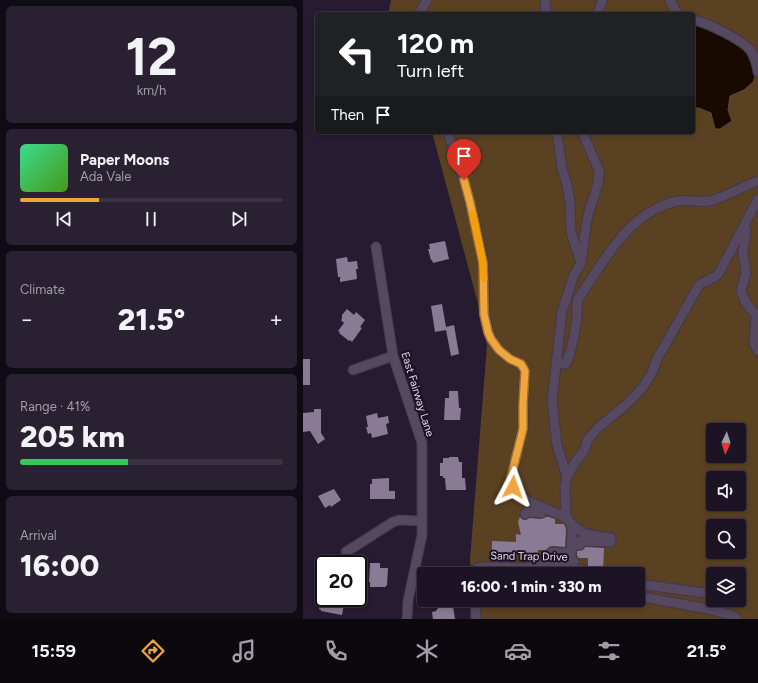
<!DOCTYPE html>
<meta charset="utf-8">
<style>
body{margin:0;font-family:Figtree,sans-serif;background:#292131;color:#f1f3f6;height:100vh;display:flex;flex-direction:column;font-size:15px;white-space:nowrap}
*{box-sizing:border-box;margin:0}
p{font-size:13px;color:#a09ea6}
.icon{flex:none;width:22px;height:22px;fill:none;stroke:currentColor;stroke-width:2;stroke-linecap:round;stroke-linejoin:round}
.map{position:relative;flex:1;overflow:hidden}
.sheet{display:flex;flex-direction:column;gap:6px;padding:6px;background:#0f0b14;width:303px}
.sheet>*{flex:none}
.banner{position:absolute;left:12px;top:12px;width:380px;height:122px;border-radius:4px;box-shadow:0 2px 6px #0003,0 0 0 1px #3a3341;background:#202124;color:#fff;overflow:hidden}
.needle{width:26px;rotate:184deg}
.controls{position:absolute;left:403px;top:423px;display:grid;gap:8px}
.controls a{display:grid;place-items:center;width:40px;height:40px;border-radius:4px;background:#1c1424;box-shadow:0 2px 6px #0003,0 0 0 1px #3a3341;font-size:20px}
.speed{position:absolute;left:12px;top:555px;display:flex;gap:8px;font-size:20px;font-weight:700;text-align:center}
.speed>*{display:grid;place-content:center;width:52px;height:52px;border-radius:50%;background:#1c1424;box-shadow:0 2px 6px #0003,0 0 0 1px #3a3341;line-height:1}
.speed .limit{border:2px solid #111;border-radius:6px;background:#fff;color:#111}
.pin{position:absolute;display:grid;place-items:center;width:34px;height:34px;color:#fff;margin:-41px -17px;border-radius:50% 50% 50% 0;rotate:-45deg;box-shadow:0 0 4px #0007}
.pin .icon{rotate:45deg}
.me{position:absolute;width:44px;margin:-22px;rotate:4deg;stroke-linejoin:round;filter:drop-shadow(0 0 3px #0008)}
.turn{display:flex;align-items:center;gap:14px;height:84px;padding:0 16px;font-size:18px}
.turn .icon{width:52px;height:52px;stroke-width:2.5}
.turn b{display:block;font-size:28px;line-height:34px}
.then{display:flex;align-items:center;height:38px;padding:0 16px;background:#0003;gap:8px;font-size:15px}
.big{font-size:30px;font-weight:800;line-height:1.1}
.sheet .card{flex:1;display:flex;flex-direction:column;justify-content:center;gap:6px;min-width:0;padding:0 14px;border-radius:6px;background:#292131}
.sheet .dial{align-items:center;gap:0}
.dial b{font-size:52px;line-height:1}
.song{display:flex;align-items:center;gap:12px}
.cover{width:48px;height:48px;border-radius:6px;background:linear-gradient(135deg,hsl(150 70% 55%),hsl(100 70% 35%))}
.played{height:4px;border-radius:2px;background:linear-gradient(90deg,#f0a63f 30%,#3a3341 30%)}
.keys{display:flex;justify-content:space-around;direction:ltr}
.heat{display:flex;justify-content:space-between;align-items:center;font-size:22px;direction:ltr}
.charge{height:6px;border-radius:3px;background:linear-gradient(90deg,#34c759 41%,#3a3341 0)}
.trip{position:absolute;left:114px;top:567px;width:228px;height:40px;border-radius:4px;background:#1c1424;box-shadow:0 2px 6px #0003,0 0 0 1px #3a3341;font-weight:800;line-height:40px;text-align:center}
.tab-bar{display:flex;height:64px;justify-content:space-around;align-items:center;background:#0b080e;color:#a09ea6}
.tab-bar .icon{width:28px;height:28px}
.tab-bar .current{color:#f0a63f}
.tab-bar b{font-size:18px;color:#f1f3f6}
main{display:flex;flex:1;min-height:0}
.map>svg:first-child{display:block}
.green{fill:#5a4122;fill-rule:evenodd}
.water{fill:#180a00;stroke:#544845}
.building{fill:#897b95}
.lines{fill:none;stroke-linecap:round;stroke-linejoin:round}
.minor-casing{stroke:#413849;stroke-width:11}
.minor{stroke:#554860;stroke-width:9}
.route-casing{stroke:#9c6c29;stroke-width:10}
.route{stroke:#f0a63f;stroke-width:7}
.slow{stroke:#f59e0b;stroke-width:7}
.labels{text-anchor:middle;stroke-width:4;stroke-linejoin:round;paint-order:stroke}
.street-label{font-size:11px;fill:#e0d9e7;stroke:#1d1126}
</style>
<main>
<section class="sheet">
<div class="card dial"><b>12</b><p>km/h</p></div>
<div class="card">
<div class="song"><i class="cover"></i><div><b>Paper Moons</b><p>Ada Vale</p></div></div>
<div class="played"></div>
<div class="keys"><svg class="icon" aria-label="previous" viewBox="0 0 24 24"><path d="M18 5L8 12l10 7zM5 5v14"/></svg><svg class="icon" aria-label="pause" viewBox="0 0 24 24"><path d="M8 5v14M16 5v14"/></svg><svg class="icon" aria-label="next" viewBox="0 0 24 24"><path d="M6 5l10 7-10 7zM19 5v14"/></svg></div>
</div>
<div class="card"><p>Climate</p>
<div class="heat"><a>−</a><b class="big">21.5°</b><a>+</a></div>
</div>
<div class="card"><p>Range · 41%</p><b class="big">205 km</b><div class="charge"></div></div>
<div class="card"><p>Arrival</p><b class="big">16:00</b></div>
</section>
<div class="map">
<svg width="455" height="619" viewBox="0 0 455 619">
<rect width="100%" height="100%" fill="#261b30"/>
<path class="green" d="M88,0H455V619H170L169,600H335V574H168L167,559L184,345L174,300L129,132H390V14H85ZM410,430H436V456H410ZM410,478H436V504H410ZM410,526H436V552H410ZM410,574H436V600H410Z"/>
<path class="water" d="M390,23L395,24L430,41L446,54L453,68L452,77L450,82L441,90L427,96L425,110L429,121L417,129H412L408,113L396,108H390Z"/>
<g class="building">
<path d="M142,241L146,259L130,263L129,260H128L125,249H127L126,244Z"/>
<path d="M44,257L45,262L54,261L55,269H53L54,279L37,282V277H35L33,259Z"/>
<path d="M139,304L143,327L151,325L156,354L148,356L143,330L132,332L128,306Z"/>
<path d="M44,309L51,315L53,312L62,320L57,327L59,328L49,342L47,340L46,341L36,333L37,332L35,331L41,323L38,320L39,319V315Z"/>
<rect x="0" y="359" width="7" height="26"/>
<path d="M146,391H155L156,408H158L157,420H141L142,400V398H146Z"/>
<path d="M11,409H18V433L22,439L15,444L7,431L0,432V413L11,412Z"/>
<path d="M74,413L75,418L85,416L86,423L83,424L85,434L69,438L68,433L65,434L63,427H65L63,416Z"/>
<path d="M146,457H155L156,462H159V478H162L163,490H143L142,478H140V476H137V463H140V458H146Z"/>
<path d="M86,478V491H92V499H67V484H69V479Z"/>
<path d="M31,489L38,500L28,507L27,505L22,508L15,496Z"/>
<path d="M217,517L220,520H223L226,518L238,519L243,517H246L252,519V524H261L263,529L262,547L249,546L246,547L243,550H235V553L225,554L221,559V552H205V557L189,556V541L213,542V534L218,535L215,522Z"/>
<path d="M282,547L301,548L300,572L287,571L285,566V558H276L274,556V551L280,550Z"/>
<path d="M67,563H77V568H85L84,585L82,587H67V582H66Z"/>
<path d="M19,598H37L36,603L41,604L39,615L18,611V610L16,609Z"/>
<path d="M150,606L152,619H130L129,612L133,611L135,608Z"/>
</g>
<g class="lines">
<defs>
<g id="minor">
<path d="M242,0L243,14"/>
<path d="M367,0L374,14"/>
<path d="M116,14L124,0"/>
<path d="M295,14L299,0"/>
<path d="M390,20C403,22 440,40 448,51C452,58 454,65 455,72"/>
<path d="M145,132C160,175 172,218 180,262C184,287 177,314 188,338C191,346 198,353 206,358C212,362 219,364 222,371L220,404V429L208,477L210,487L213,492L225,501L264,518"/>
<path d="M254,132L259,168L264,185L267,202L268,231L271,242L278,263L271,275L259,312L249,401L254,445L264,477L262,485L263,515C265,520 269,523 269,529L268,560"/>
<path d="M443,230L440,254L443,273L438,291L443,303L453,315L451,343L455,351"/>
<path d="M73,247L90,356L119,443V535L105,601L104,619"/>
<path d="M278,261C281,244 282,227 286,211C290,197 297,185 296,170L279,132"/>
<path d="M253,363L261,364L264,362C268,351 271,337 273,325C275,316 273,307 275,299C302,260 324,213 374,201C386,199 400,204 410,200C426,195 440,186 455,181"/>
<path d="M50,370L90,356"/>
<path d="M264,477L271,464L282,449L284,440L297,426L324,404L340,387L349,373L354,359L396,285L413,276L416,273L455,199"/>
<path d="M222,514L224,512L238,513V510"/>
<path d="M268,545H277V541L308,542V538C293,536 280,536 269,524"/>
<path d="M43,552L90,522L96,520L118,521"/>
<path d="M227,559L271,561"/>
<path d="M249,560V552L268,553"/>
<path d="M171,574V571L176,567L277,569L281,571V574"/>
<path d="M335,584L410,594"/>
<path d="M335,596L410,610L428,615L434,619"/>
<path d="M172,600L173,619"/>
</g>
</defs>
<use href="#minor" class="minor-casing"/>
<use href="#minor" class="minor"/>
</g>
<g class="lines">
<defs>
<path id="route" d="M161,180L167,202L180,263L181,314L185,332L188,339L196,350L207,359L218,364L222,371L220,404V429L208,477L210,487"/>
</defs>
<use href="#route" class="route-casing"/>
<use href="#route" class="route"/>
<path class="slow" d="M170,214L180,263L181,279"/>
</g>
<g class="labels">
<g class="street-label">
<text transform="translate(115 394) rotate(73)" y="4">East Fairway Lane</text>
<text transform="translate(226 556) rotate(1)" y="4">Sand Trap Drive</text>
</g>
</g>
</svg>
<div class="controls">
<a><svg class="needle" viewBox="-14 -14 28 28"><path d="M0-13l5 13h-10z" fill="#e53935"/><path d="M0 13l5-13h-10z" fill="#a09ea6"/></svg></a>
<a><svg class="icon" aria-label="sound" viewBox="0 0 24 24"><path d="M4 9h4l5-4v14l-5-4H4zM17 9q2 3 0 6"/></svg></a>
<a><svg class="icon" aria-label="search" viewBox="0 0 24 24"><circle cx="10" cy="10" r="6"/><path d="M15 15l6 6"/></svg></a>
<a><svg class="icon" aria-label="layers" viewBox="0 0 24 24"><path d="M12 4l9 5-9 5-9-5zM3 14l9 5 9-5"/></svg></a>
</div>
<div class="speed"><div class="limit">20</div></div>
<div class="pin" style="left:161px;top:180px;background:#d93025"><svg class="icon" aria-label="arrive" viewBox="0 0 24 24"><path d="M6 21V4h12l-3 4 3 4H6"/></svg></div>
<svg class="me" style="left:210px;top:487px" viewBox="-20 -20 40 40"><path d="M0-17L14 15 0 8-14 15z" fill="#f0a63f" stroke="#fff" stroke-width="4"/></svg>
<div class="trip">16:00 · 1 min · 330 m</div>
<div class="banner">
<div class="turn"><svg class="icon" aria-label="left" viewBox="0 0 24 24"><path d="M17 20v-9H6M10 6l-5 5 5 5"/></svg><div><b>120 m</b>Turn left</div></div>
<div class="then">Then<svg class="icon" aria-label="arrive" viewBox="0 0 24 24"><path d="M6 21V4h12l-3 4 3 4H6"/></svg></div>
</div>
</div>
</main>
<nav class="tab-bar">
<b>15:59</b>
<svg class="icon current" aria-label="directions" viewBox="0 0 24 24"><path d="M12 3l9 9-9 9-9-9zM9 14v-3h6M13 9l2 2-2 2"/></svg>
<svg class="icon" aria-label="music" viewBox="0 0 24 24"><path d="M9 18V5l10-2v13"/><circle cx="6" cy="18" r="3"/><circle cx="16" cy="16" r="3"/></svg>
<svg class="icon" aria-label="phone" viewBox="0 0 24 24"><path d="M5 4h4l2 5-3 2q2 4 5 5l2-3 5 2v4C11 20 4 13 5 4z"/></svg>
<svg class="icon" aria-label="climate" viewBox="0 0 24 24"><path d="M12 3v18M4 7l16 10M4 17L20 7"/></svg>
<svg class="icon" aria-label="car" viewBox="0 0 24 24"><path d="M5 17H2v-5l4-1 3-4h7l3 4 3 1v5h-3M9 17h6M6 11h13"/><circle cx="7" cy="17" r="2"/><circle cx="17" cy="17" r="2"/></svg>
<svg class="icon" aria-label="filters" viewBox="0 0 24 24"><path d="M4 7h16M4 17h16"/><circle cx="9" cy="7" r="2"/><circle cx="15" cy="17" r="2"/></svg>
<b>21.5°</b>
</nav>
